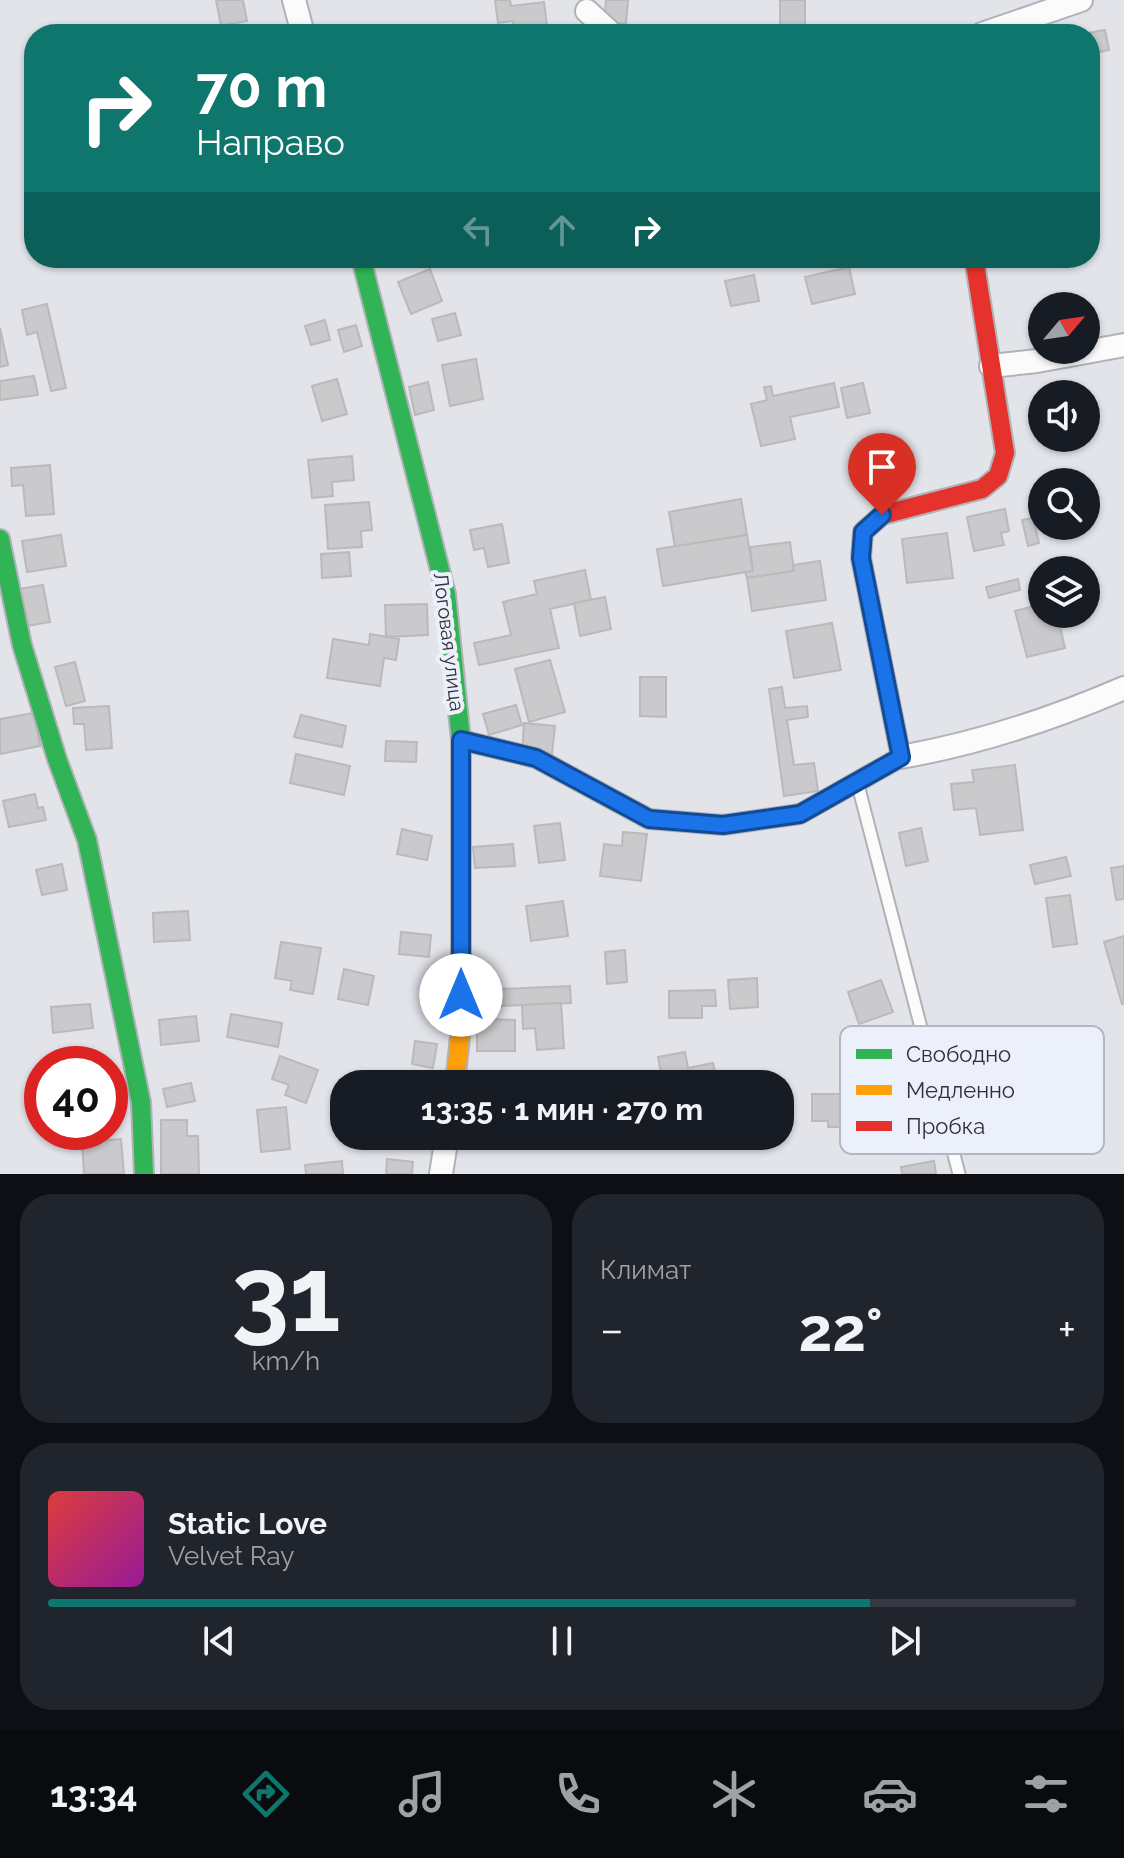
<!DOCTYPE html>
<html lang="ru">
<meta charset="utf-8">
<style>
body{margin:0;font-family:Raleway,sans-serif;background:#20242c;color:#f1f3f6;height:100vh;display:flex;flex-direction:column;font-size:30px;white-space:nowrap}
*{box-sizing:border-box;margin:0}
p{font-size:26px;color:#9ea1a6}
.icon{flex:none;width:44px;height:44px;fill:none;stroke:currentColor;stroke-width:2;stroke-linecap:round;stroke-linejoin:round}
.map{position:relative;height:1174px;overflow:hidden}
.drawer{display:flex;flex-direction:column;gap:20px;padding:20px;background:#0d0f14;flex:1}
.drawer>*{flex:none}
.top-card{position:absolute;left:24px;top:24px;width:1076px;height:244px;border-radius:32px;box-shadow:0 2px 6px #0004;background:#0f766e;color:#fff;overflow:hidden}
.needle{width:52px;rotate:61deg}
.tools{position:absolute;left:1028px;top:292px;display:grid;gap:16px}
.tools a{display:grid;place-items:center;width:72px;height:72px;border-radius:50%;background:#171b24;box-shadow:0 2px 6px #0004;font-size:40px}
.speed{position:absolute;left:24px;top:1046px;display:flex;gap:16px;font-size:40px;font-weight:700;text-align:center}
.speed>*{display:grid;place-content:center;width:104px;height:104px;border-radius:50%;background:#171b24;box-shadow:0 2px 6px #0004;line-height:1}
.speed .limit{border:12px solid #d22;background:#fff;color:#111}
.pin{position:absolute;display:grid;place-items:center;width:68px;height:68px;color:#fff;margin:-82px -34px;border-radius:50% 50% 50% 0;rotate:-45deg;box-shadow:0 0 8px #0007}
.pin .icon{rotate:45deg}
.me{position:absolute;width:88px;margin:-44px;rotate:0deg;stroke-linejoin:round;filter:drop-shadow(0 0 6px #0008)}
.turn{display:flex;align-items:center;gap:28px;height:168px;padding:0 40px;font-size:36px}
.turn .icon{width:104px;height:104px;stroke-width:2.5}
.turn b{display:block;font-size:56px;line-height:68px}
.lanes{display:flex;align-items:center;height:76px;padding:0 40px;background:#0003;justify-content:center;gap:40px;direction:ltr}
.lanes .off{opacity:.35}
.big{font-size:60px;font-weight:700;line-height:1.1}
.drawer .widget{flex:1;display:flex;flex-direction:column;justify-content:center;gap:12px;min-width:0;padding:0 28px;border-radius:32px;background:#20242c}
.drawer .dial{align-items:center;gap:0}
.dial b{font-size:104px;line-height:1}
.song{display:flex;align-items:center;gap:24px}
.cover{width:96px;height:96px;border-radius:12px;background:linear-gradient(135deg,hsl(0 70% 55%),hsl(300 70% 35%))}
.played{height:8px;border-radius:4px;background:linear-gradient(90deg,#0f766e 80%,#363941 80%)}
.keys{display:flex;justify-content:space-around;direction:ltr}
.heat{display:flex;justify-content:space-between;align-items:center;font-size:44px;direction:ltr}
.drawer .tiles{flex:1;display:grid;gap:20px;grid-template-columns:1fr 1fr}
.widget:last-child{grid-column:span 2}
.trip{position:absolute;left:330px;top:1070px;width:464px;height:80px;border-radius:32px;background:#171b24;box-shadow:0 2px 6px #0004;font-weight:700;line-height:80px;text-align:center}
.tab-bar{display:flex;height:128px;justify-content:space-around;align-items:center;background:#090b0e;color:#9ea1a6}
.tab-bar .icon{width:56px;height:56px}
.tab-bar .selected{color:#0f766e}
.tab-bar b{font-size:36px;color:#f1f3f6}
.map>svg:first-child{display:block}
.building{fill:#cac9cb;stroke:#bab9bb;stroke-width:2}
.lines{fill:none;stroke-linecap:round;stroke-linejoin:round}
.lane-casing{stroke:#b0b2b6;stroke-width:15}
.street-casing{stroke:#b0b2b6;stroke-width:26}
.fast-casing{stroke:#b0b2b6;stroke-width:22}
.slow-casing{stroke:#b0b2b6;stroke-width:22}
.jam-casing{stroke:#b0b2b6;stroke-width:22}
.lane{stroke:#fbfbfc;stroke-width:11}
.street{stroke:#fbfbfc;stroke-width:22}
.fast{stroke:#30b455;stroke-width:18}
.slow{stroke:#ff9f0a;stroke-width:18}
.jam{stroke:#e5322d;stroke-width:18}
.route-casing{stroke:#114b97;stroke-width:20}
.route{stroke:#1a73e8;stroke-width:14}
.labels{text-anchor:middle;stroke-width:8;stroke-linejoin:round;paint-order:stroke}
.street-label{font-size:20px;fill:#2f3135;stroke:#ebf0fb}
.key{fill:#ebf0fb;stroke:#b3b7c0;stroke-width:2}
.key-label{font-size:22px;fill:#2f3135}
</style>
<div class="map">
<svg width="1124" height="1174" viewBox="0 0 1124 1174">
<rect width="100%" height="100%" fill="#e2e4ea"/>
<g class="building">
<path d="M216,0H243L247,21L221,26Z"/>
<path d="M495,0H510L511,6L544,2L548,34H514L513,21L498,23Z"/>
<path d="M606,0H628L626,24L604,22Z"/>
<path d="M780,0H805V33L780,34Z"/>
<path d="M1105,30L1109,50L1090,54V34H1083Z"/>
<path d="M849,267L855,294L812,304L805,277Z"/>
<path d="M430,269L442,301L411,314L398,282Z"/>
<path d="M754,275L759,301L731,306L725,281Z"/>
<path d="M47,304L66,388L51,391L37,332L27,335L22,310Z"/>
<path d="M455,313L461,335L438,341L432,319Z"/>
<path d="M325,320L330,340L311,345L305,326Z"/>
<path d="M356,325L362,346L344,352L338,330Z"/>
<path d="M0,328L8,365L0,367Z"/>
<path d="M476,359L483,399L450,406L442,365Z"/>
<path d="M34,376L38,395L0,400V381Z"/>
<path d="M337,379L347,414L322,421L312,386Z"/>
<path d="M428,382L434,410L415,415L409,387Z"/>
<path d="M834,383L839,407L790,417L795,439L761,446L751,404L767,400L764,387L771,386L773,396Z"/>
<path d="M863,383L870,413L847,418L841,388Z"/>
<path d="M352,456L354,480L332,482L333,496L312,498L308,460Z"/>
<path d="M50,465L54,514L26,516L23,485L12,486L11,468Z"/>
<path d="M741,499L747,535L675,547L669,512Z"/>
<path d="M369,502L372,530L361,531L362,547L328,549L325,505Z"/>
<path d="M1005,509L1009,531L1001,533L1004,545L974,551L967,517Z"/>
<path d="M1033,518L1039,543L1028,546L1022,520Z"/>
<path d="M502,524L509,563L488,567L484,548L474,550L470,530Z"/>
<path d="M947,533L953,578L907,583L902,539Z"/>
<path d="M61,535L66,566L27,572L22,541Z"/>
<path d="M747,535L753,571L663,586L657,549Z"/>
<path d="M790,542L794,571L747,578L745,572L753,571L750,547Z"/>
<path d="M349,552L351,576L322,578L321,554Z"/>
<path d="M820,561L826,600L752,611L747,578L794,571L793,565Z"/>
<path d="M585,570L591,600L550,609L559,648L479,665L474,643L511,635L503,602L537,594L534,581Z"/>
<path d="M1018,579L1020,590L989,598L986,587Z"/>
<path d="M43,585L50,622L26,626L19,589Z"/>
<path d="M605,597L611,629L580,636L574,603Z"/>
<path d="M427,604L428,635L386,637L385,605Z"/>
<path d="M1042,604V614H1057L1065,648L1027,657L1015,611Z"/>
<path d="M832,623L841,670L794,678L786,631Z"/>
<path d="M370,634L399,639L396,660L384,658L380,686L327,678L333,639L369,645Z"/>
<path d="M550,660L565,712L529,722L515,669Z"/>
<path d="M75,662L85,701L66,706L55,667Z"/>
<path d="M640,677H666V717L640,716Z"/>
<path d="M782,687L785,708L807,706L808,717L787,720L794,765L814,763L818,791L784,796L769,689Z"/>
<path d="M516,705L522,725L489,735L483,714Z"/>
<path d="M109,706L112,748L86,750L84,724H74L73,708Z"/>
<path d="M34,713L40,746L0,754V719Z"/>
<path d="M301,715L346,726L342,747L294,737Z"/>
<path d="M524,723L555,726L552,754L522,751Z"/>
<path d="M386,741L417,742L416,762L385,761Z"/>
<path d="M296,754L350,766L344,795L290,783Z"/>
<path d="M1015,765L1023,830L980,835L976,808L954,810L951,784L974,782L972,770Z"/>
<path d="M35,794L38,808L43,807L46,820L9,827L3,801Z"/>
<path d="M560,823L565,860L539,863L534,826Z"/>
<path d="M921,828L928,861L906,866L899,833Z"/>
<path d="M402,829L432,836L427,860L397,854Z"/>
<path d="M623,832L647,834L641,881L600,876L604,844L622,846Z"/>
<path d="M513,844L515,866L475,868L473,847Z"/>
<path d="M1066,857L1071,876L1035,884L1030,865Z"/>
<path d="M62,864L67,890L42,895L36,870Z"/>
<path d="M1124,866V899L1116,900L1111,868Z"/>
<path d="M1070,895L1077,944L1053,947L1046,898Z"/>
<path d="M563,901L568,936L531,941L526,906Z"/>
<path d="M188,911L190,940L154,942L153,913Z"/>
<path d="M401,932L431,935L429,957L399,954Z"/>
<path d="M1124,936V1003L1122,1004L1104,942Z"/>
<path d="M281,942L321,948L313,994L290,990L292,981L275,978Z"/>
<path d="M625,950L627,982L607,984L605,952Z"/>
<path d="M344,969L374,976L368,1005L338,999Z"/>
<path d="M757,978L758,1007L730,1009L728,980Z"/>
<path d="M881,980L893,1012L859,1024L848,992Z"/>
<path d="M570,986L571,1003L478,1007L477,990Z"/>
<path d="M715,990L716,1006H702V1018H669V991Z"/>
<path d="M561,1003L564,1048L537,1050L535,1028L523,1029L522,1005Z"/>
<path d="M90,1004L93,1028L53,1033L51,1007Z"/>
<path d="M231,1014L282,1023L278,1047L227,1037Z"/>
<path d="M196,1016L199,1041L161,1045L159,1020Z"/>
<path d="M477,1019L515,1020V1051H477Z"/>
<path d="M415,1041L437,1044L433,1068L412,1064Z"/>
<path d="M685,1052L688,1068L713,1063L718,1084H663L658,1057Z"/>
<path d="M280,1056L318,1070L306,1103L285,1095L289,1085L272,1079Z"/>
<path d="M191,1083L195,1101L167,1107L163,1089Z"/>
<path d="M812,1094H840V1127H828V1121H812Z"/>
<path d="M286,1107L290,1149L261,1152L257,1110Z"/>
<path d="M161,1120H187V1136H198L199,1174H161Z"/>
<path d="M121,1139L124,1174H84L82,1142Z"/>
<path d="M387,1159L413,1162L412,1174H386Z"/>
<path d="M342,1161L343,1174H306L305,1165Z"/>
<path d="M934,1161L936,1174H902L901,1167Z"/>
</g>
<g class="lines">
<defs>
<path id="lane" d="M859,789L959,1174"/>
<g id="street">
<path d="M294,0L303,34"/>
<path d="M587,11L612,34"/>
<path d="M982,34L1081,0"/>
<path d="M991,366L1037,361L1124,345"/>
<path d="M901,757C980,743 1050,720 1124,688"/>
<path d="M441,1174L447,1136"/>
</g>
<g id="fast">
<path d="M361,258L446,594L461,740V839"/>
<path d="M0,539L22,645L57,759L87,840L141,1102L144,1174"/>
</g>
<g id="slow">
<path d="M461,740L536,758L649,819L723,825L800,814L901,757L877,638"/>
<path d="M455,1084L461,1027V839"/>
</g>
<path id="jam" d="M877,638L861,558L863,532L882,515L982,489L998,476L1005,453L974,258"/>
</defs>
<use href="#lane" class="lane-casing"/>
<use href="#street" class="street-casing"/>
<use href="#fast" class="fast-casing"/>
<use href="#slow" class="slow-casing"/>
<use href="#jam" class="jam-casing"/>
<use href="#lane" class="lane"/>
<use href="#street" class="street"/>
<use href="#fast" class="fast"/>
<use href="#slow" class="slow"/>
<use href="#jam" class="jam"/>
</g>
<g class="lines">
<defs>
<path id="route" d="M461,995V740L536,758L649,819L723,825L800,814L901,757L861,558L863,532L882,515"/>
</defs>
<use href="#route" class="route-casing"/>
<use href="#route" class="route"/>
</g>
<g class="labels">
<g class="street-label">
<text transform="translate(449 642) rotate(83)" y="7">Логовая улица</text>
</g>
</g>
<rect x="840" y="1026" width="264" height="128" rx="12" class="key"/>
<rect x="856" y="1049" width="36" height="10" fill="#30b455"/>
<rect x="856" y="1085" width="36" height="10" fill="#ff9f0a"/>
<rect x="856" y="1121" width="36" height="10" fill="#e5322d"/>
<g class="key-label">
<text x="906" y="1062">Свободно</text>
<text x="906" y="1098">Медленно</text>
<text x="906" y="1134">Пробка</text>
</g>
</svg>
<div class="tools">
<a><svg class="needle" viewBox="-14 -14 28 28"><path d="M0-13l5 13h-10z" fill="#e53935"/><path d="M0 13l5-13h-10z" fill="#9ea1a6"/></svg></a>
<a><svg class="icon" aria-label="sound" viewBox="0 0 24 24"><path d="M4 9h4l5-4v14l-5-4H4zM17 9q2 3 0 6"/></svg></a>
<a><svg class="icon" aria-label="search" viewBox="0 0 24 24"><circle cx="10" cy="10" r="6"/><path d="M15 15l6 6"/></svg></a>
<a><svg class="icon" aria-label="layers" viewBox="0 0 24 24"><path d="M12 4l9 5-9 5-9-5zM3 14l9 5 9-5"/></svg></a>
</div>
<div class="speed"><div class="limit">40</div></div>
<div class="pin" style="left:882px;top:515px;background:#d93025"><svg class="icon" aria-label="arrive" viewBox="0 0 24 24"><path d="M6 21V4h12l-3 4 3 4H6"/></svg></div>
<svg class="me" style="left:461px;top:995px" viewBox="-20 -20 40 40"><circle r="19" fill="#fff"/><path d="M0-13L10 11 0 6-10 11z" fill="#1a73e8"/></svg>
<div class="trip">13:35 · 1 мин · 270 m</div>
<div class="top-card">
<div class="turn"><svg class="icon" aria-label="right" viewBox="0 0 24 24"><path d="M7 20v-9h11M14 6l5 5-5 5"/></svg><div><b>70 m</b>Направо</div></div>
<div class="lanes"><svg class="icon off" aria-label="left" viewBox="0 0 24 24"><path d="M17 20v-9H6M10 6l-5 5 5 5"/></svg><svg class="icon off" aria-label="ahead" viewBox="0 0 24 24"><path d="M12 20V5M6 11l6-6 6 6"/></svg><svg class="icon" aria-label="right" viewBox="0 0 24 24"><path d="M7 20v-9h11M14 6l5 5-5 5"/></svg></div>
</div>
</div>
<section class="drawer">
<div class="tiles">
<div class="widget dial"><b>31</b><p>km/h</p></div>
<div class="widget"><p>Климат</p>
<div class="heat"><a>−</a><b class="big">22°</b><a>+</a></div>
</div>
<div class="widget">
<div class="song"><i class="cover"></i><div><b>Static Love</b><p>Velvet Ray</p></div></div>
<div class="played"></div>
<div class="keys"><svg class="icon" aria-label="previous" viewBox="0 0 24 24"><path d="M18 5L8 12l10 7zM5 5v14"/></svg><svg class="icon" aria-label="pause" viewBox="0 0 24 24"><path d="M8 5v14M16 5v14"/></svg><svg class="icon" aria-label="next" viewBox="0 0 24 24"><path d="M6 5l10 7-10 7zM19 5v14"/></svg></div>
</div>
</div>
</section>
<nav class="tab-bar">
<b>13:34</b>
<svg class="icon selected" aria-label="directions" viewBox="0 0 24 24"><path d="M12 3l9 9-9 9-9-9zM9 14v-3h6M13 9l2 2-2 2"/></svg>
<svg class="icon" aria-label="music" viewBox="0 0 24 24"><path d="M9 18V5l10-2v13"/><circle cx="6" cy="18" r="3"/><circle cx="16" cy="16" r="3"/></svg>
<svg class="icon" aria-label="phone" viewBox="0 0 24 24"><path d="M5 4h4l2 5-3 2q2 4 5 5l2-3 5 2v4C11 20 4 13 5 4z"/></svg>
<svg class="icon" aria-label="climate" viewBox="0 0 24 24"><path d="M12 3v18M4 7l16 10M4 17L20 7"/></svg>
<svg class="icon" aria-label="car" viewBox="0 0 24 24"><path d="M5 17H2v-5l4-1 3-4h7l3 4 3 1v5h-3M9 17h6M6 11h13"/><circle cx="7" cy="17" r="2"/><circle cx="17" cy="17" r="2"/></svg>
<svg class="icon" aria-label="filters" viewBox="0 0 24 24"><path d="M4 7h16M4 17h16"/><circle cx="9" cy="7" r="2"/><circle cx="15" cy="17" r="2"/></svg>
</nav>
